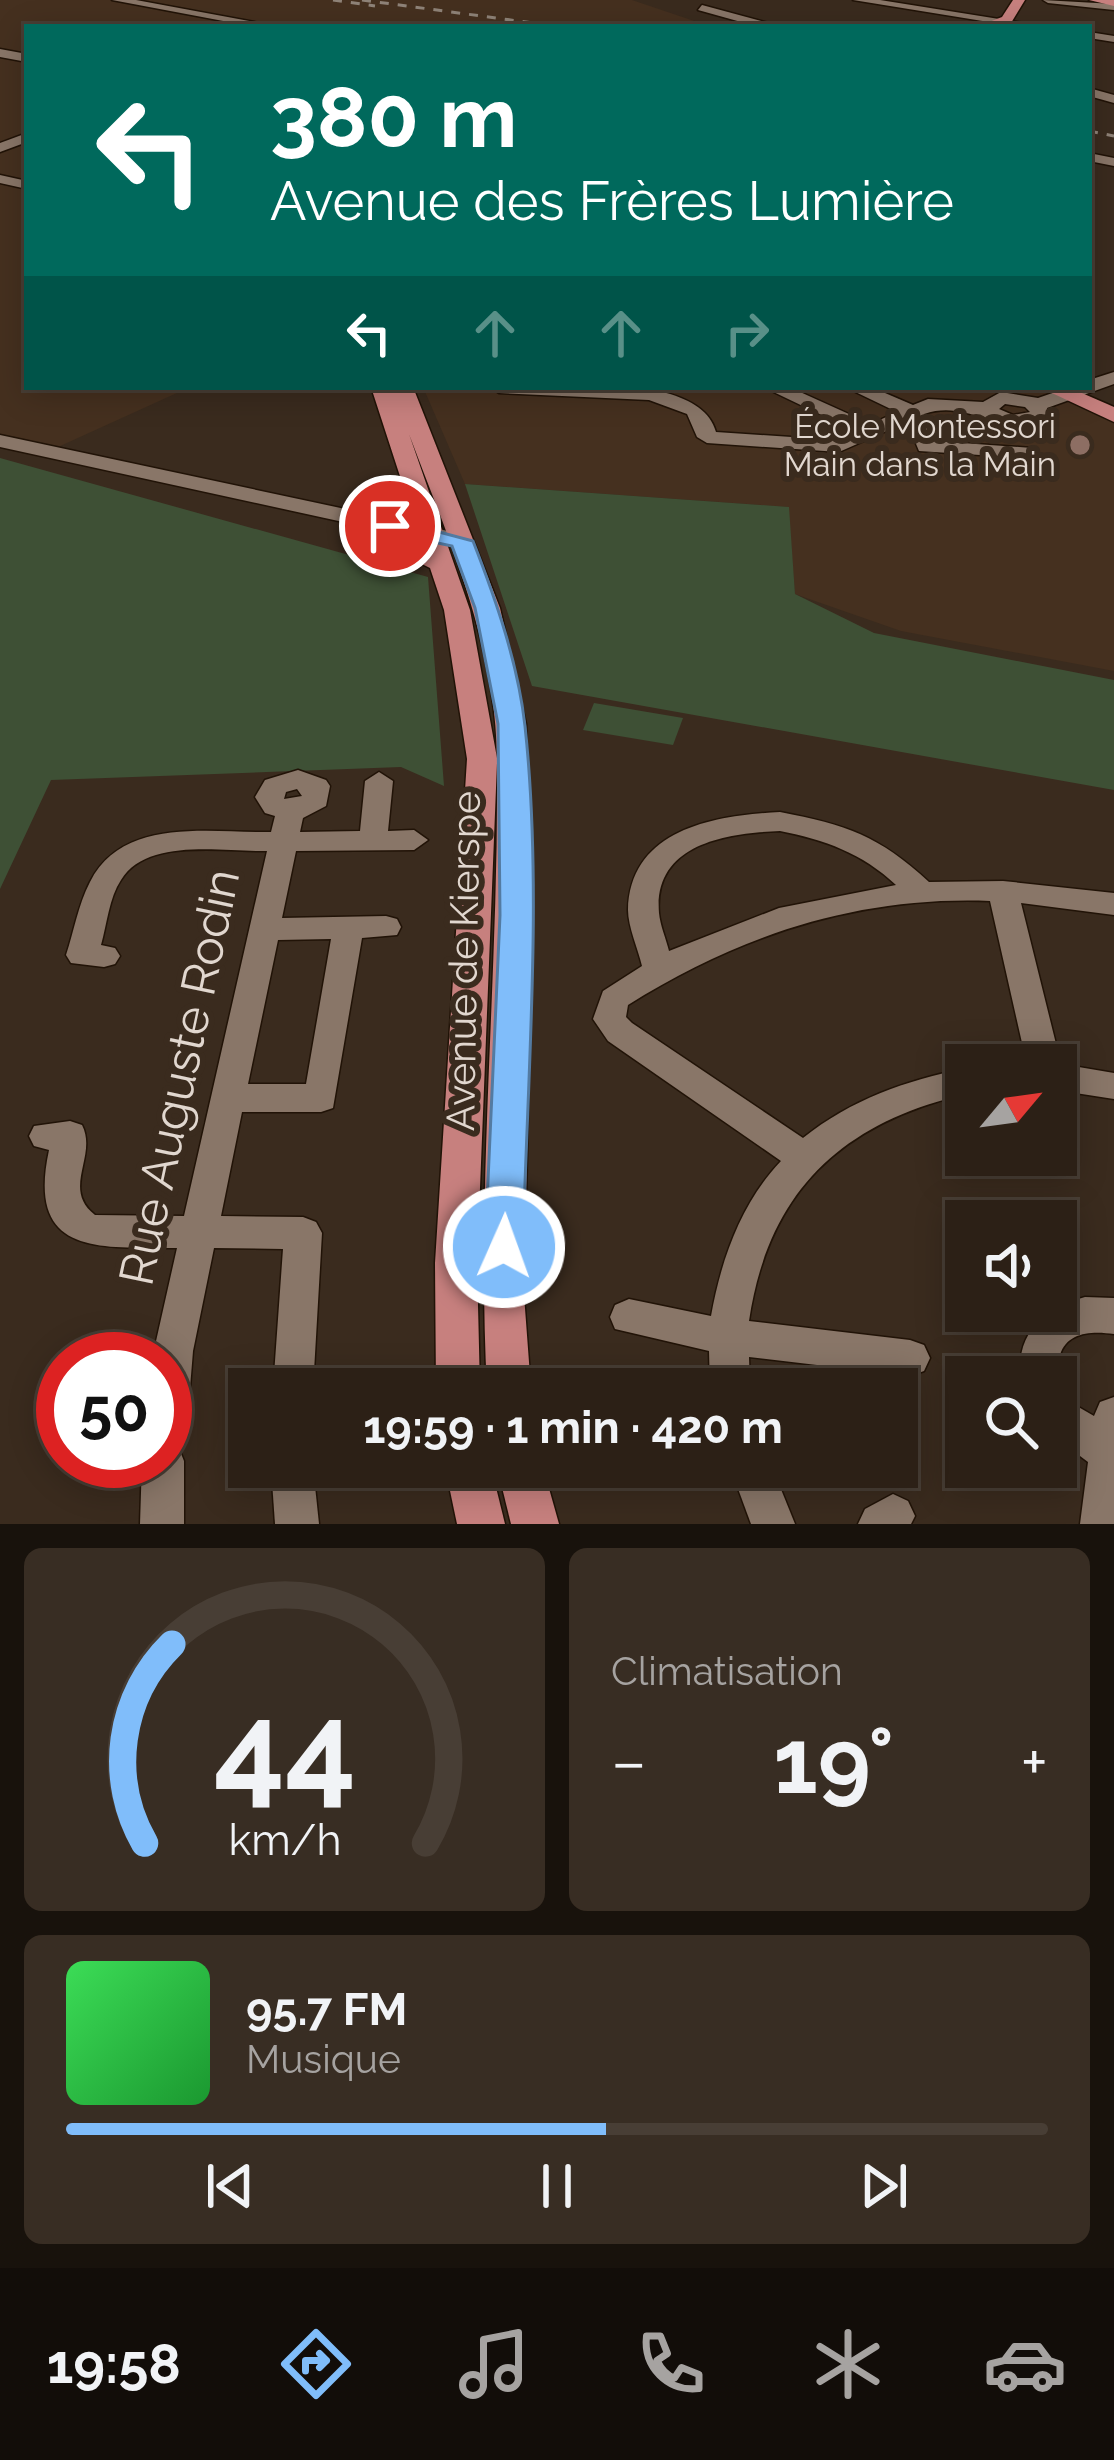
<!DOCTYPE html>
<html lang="fr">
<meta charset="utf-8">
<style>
body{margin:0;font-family:Raleway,sans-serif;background:#382d23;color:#f1f3f6;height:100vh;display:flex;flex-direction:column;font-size:45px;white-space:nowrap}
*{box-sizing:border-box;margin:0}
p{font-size:39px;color:#a6a3a1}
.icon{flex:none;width:66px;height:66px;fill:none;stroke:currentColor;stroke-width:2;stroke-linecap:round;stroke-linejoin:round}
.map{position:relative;height:1524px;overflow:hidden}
.drawer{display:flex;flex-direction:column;gap:24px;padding:24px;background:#18120c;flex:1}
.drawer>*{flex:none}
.hud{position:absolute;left:24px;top:24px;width:1068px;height:366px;border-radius:0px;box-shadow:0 6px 30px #0003,0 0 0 3px #483e35;background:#00695c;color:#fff;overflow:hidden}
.needle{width:78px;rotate:61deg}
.tools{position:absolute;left:945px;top:1044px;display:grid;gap:24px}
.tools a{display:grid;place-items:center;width:132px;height:132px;border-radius:0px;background:#2c2016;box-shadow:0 6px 30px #0003,0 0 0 3px #483e35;font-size:60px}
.speed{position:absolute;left:36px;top:1332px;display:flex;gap:24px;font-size:60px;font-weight:700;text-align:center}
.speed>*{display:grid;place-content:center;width:156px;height:156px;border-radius:50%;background:#2c2016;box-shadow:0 6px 30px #0003,0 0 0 3px #483e35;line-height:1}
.speed .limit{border:18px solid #d22;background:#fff;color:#111}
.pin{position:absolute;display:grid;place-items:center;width:102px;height:102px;color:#fff;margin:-51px;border:6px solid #fff;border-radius:50%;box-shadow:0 3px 12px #0007}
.me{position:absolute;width:132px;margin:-66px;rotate:2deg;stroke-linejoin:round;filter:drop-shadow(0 0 9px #0008)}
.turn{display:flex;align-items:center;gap:42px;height:252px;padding:0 48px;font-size:54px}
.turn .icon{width:156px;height:156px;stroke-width:2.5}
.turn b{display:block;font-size:84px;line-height:102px}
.lanes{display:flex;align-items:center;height:114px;padding:0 48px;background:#0003;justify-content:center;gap:60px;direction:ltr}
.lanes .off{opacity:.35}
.big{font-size:90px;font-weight:700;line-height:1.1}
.drawer .widget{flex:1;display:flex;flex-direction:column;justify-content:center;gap:18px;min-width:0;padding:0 42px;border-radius:18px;background:#382d23}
.drawer .dial{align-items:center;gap:0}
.dial svg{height:312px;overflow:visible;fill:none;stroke:#483e35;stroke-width:7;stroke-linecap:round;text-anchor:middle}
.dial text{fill:#f1f3f6;stroke:none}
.song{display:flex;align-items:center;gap:36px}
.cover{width:144px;height:144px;border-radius:18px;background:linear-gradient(135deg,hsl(130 70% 55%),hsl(130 70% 35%))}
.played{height:12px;border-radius:6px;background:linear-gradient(90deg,#80bdfa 55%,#483e35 55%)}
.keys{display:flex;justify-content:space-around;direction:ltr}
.heat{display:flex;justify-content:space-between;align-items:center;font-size:66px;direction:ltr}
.drawer .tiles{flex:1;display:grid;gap:24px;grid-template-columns:1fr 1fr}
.widget:last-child{grid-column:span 2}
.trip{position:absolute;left:228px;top:1368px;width:690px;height:120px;border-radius:0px;background:#2c2016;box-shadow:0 6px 30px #0003,0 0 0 3px #483e35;font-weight:700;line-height:120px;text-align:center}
.menu{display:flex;height:192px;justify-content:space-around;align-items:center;background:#120d09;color:#a6a3a1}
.menu .icon{width:84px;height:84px}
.menu .active{color:#80bdfa}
.menu b{font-size:54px;color:#f1f3f6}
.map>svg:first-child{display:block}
.built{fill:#45301f}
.green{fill:#3e5035}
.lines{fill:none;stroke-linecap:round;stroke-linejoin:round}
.minor-casing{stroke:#211307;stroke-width:3}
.major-casing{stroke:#211307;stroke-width:3}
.minor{fill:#897668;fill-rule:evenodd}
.major{fill:#c7807e;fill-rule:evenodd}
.rail{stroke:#8f8378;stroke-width:3;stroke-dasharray:9 9;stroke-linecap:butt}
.route{fill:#80bdfa;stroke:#537ba2;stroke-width:3}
.education-dot{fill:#8d6e63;stroke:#3a2b1e;stroke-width:4.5}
.labels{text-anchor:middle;stroke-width:12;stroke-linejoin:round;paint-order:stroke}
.far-poi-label{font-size:33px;fill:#e1d7cf;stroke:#3a2b1e;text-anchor:end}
.street-label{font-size:39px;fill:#e1d7cf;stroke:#3a2b1e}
.near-street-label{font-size:48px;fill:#e1d7cf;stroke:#3a2b1e}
</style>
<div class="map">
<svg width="1114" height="1524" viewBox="0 0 1114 1524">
<rect width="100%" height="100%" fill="#3a2b1e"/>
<g class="built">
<path d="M0,0H632L712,27H27V387H190L58,447L0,435Z"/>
<path d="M423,387H1035L1114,420V671L901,631L795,594L788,507L465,484Z"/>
</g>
<g class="green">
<path d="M0,458L428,577L444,786L401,767L51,780L0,889Z"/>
<path d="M465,484L789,507L795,594L874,633L1114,680V790L532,686Z"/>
<path d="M594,703L683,718L673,745L583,730Z"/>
</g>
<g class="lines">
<defs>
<g id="minor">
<path d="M112,0H136L281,27H255Z"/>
<path d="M853,0H880L1049,27H1020Z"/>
<path d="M1043,0L1114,4V10L1048,3Z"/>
<path d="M702,5L776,25L778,27H759L698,10Z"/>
<path d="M1089,32L1114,36V42L1089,38Z"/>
<path d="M0,49L27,54V62L0,57Z"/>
<path d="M1089,88L1114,95V103L1089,96Z"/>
<path d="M27,133V142L0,152V143Z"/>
<path d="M1089,153L1114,158V166L1089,161Z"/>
<path d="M0,175L27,181V189L0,183Z"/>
<path d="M1114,372V384L1047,408L1048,417C1004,445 973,397 924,414L934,441L1032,448V456L1025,458L919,451L907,422L839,452L707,443L697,437L687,414L649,400L499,393L489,387C543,387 699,368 716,432L836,440L855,431L763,387H789L871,424L897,412L845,387H871L913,405L928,399L983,402L1001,392L1038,398L1070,387H1089V380ZM1005,404L1025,407L1030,412L1013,415L999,409Z"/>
<path d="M0,435L462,534L473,541L462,548L0,447Z"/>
<path d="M298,770L326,780L330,786L326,806L303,818L300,832L360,831L365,781L379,772L393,781L388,831L414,830L428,840L414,850L296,851L282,918L386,916L397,919L401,927L397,935L362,938L333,1108L321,1112H242L221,1216L303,1217L316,1222L322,1233L313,1389H273L283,1249L214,1248L193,1351L186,1437L180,1451L184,1461V1524H140L142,1461H165V1359H152L177,1248C99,1247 26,1257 49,1150L34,1146L29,1136L34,1126L70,1121L82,1125C98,1156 61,1189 95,1215L184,1216L267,851C224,852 147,837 121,880C109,898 107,924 101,945L115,948L120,956L115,964L104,967L71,963L66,955C74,931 78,905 90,882C123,816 210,833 271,832L275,816L265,813L255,797L265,780ZM297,789L302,796L284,799L286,792ZM331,939L306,1084H248L278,940Z"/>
<path d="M780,812C847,825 878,835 929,882L1003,881L1114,893V915L1021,903L1061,1064L1114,1073V1099L1056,1090V1065H1027L990,901C858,896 739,935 628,1005L626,1017L632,1023L803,1138C852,1099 905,1081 966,1068V1094C841,1123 768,1192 749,1321L910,1340L924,1345L930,1358L924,1371L910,1376L749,1357L750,1389H710L709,1351L615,1329L610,1317L615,1305L629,1299L711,1316C721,1260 741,1203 781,1161L608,1041L593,1019L603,991L642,966C638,949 628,927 628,910C630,828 717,815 780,812ZM780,831C825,840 862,853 896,885L779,908L669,951C666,939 660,925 659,913C653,843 728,833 780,831Z"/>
<path d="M1085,1297L1114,1298V1334C1094,1331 1067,1331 1060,1355C1057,1366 1061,1375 1056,1386V1377H1020C1017,1330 1045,1309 1085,1297Z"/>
<path d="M1056,1394L1094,1416L1100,1402L1114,1397V1524H1080L1088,1462L1056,1438Z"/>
<path d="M271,1467H313L319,1524H275Z"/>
<path d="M730,1467H772L795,1524H751Z"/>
<path d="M893,1494L908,1501L915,1516L911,1524H858L865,1509Z"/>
</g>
<g id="major">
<path d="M1013,0H1025L1011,23L976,27L1002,17Z"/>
<path d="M1089,0H1114V6Z"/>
<path d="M371,387H413L500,608L526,724L532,915L524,1295L531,1389H487C476,1181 499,972 497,763L477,1263L480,1389H436L435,1263L467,759L444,610L430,568L379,543L391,536L423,547ZM409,434C448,538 496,644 497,758L470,610Z"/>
<path d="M1039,387H1068L1114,407V422Z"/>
<path d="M445,1467H491L505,1524H457Z"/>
<path d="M497,1467H543L559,1524H511Z"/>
</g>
</defs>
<use href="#minor" class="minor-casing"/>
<use href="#major" class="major-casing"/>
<use href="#minor" class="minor"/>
<use href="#major" class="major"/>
<g class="rail">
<path d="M333,0L375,6"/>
<path d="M362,0L563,27"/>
<path d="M1089,131L1114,136"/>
</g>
</g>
<path class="route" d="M390,519L473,541C496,600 518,663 525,726C543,892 527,1079 523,1247L517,1259L504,1264L491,1259L485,1247L500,915L498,724L475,608L452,546L382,531L379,526Z"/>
<circle class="education-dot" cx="1080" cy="445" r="12"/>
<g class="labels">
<g class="far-poi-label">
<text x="1056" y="438">École Montessori<tspan x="1056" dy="38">Main dans la Main</tspan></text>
</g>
<g class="street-label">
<text transform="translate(463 961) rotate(-89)" y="14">Avenue de Kierspe</text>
</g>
<g class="near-street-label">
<text transform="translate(179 1077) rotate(-78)" y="17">Rue Auguste Rodin</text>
</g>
</g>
</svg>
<div class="tools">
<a><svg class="needle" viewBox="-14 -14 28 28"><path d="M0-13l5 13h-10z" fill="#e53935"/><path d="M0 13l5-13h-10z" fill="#a6a3a1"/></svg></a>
<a><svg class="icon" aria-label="sound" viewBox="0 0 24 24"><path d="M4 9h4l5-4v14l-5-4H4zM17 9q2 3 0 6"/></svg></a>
<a><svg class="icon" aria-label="search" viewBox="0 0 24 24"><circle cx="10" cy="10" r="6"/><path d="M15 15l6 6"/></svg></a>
</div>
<div class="speed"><div class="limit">50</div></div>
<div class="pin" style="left:390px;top:526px;background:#d93025"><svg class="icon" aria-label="arrive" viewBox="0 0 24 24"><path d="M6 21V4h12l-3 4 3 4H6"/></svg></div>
<svg class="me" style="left:504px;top:1247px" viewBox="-20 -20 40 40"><circle r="17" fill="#80bdfa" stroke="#fff" stroke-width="3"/><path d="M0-11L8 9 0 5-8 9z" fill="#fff"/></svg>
<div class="trip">19:59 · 1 min · 420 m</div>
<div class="hud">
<div class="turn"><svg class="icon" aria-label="left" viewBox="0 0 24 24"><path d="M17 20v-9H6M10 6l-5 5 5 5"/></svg><div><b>380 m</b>Avenue des Frères Lumière</div></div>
<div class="lanes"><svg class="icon" aria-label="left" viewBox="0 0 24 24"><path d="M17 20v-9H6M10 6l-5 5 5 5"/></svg><svg class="icon off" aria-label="ahead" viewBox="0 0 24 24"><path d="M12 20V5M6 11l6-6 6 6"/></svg><svg class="icon off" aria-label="ahead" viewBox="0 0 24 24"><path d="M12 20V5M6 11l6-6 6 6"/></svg><svg class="icon off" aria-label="right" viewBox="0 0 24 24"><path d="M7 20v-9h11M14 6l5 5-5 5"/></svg></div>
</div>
</div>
<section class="drawer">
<div class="tiles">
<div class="widget dial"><svg viewBox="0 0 100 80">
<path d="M14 69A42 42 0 1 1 86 69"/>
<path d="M14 69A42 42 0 0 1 21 18" stroke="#80bdfa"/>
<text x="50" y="56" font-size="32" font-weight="700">44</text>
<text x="50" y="72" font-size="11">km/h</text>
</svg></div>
<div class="widget"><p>Climatisation</p>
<div class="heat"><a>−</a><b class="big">19°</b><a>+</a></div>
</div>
<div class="widget">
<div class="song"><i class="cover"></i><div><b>95.7 FM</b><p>Musique</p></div></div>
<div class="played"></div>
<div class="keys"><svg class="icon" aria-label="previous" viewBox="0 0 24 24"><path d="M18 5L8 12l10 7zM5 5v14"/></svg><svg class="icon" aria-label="pause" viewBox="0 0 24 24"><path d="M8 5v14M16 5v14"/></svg><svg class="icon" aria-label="next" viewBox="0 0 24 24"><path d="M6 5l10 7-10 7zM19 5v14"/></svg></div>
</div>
</div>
</section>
<nav class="menu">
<b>19:58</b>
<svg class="icon active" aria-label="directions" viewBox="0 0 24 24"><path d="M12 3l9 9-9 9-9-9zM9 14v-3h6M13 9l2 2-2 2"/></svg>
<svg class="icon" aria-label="music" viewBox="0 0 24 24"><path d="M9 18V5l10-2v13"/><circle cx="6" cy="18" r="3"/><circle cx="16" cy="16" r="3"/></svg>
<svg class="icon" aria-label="phone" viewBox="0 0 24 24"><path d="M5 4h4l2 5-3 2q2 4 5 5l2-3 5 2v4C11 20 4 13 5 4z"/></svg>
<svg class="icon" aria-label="climate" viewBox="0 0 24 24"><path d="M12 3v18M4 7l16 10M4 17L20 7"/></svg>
<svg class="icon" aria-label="car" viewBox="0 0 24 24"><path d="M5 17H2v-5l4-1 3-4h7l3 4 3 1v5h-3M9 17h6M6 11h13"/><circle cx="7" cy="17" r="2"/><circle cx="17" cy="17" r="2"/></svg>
</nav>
